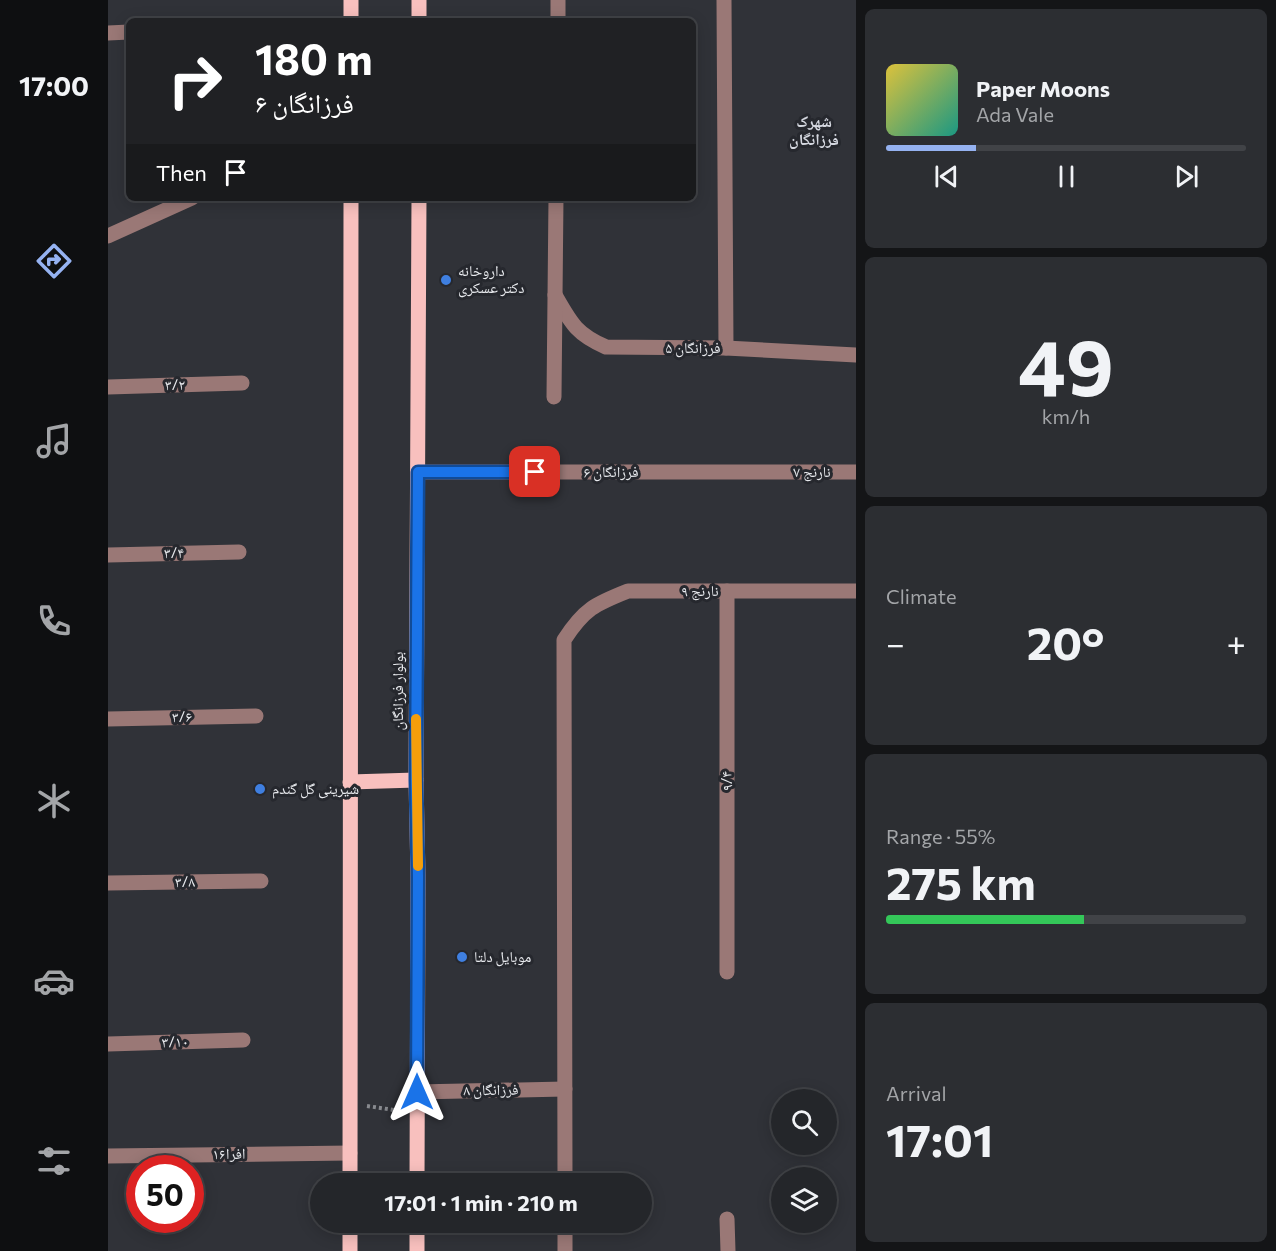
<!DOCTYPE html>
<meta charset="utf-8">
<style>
body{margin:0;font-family:Commissioner,"Noto Naskh Arabic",sans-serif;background:#2c2e32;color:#f1f3f6;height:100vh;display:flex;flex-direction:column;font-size:22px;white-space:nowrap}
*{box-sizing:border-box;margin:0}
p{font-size:20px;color:#a3a5a8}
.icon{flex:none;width:33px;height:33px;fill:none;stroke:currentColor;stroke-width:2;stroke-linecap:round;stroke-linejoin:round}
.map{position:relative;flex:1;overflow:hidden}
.panel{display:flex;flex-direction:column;gap:9px;padding:9px;background:#141517;width:420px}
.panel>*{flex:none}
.top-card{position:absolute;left:18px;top:18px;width:570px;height:183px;border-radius:9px;box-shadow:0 3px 15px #0003,0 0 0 2px #414347;background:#202124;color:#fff;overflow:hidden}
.tools{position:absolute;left:663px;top:1089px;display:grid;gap:12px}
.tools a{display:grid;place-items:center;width:66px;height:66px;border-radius:50%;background:#24262a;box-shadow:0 3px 15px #0003,0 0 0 2px #414347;font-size:30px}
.speed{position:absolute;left:18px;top:1155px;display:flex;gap:12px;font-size:30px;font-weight:700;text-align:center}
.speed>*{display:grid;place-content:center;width:78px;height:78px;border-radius:50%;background:#24262a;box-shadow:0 3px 15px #0003,0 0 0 2px #414347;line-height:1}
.speed .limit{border:9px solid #d22;background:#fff;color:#111}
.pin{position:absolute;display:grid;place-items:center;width:51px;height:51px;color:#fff;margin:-26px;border-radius:12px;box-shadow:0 3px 9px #0006}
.me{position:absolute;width:66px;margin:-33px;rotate:0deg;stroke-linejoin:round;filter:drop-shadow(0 0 4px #0008)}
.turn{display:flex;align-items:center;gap:21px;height:126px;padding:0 30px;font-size:27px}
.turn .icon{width:78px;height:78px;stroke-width:2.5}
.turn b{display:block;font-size:42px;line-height:51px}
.then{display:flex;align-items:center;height:57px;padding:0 30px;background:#0003;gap:12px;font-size:22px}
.big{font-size:45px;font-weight:700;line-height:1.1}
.panel .tile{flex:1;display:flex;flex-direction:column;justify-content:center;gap:9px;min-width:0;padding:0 21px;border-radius:9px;background:#2c2e32}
.panel .dial{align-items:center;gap:0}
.dial b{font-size:78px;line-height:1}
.song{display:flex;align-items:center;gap:18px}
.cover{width:72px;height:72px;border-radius:9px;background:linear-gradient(135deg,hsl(50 70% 55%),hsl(170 70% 35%))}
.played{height:6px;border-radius:3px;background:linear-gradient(90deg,#95b2f1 25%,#414347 25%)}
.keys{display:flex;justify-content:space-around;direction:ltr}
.heat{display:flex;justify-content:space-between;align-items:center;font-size:33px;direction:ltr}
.charge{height:9px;border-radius:4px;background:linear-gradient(90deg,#34c759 55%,#414347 0)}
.trip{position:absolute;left:202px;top:1173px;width:342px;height:60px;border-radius:30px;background:#24262a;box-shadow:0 3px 15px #0003,0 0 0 2px #414347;font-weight:700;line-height:60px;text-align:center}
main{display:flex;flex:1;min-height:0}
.dock{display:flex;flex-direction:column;width:108px;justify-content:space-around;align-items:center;background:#0e0f11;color:#a3a5a8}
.dock .icon{width:42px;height:42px}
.dock .on{color:#95b2f1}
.dock b{font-size:27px;color:#f1f3f6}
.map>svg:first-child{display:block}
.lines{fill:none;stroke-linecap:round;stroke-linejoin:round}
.path{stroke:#888a8f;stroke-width:4;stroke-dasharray:3 3;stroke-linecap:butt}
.minor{stroke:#9a7876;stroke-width:15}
.major{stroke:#f8c0be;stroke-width:15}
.route-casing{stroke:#114b97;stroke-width:15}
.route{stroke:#1a73e8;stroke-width:10}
.slow{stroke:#f59e0b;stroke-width:10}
.shop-dot{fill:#3f7fe0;stroke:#26282e;stroke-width:2}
.labels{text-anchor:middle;stroke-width:6;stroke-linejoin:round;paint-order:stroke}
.poi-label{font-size:15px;fill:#e8eaee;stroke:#26282e;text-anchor:start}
.street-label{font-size:15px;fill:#e8eaee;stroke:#26282e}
.neighbourhood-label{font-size:16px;font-weight:bold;fill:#d5d8e0;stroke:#26282e}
</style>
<main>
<nav class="dock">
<b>17:00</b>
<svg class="icon on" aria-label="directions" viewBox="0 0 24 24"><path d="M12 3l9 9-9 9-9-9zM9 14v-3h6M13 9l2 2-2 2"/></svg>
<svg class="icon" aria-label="music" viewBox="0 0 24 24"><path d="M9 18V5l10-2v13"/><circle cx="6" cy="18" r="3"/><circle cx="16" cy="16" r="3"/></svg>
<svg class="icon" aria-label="phone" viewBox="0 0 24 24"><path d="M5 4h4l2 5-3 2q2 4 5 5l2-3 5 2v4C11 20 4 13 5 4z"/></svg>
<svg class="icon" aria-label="climate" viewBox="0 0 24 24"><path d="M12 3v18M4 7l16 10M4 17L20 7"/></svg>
<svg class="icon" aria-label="car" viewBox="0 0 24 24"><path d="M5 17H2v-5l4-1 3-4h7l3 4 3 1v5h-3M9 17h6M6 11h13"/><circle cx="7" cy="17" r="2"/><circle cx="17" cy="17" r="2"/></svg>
<svg class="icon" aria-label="filters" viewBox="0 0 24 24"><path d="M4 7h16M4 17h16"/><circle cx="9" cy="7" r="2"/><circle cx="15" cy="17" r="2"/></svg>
</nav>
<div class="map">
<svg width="748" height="1251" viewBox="0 0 748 1251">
<rect width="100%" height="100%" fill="#303238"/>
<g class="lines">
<path class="path" d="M259,1106L293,1111"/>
<g class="minor">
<path d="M616,0L618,348"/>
<path d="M450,21V0"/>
<path d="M0,33L21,32"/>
<path d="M0,236L84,198"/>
<path d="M447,295C463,323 468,334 498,347L618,348L748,355"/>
<path d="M0,387L134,383"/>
<path d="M446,397L448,198"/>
<path d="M310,472H748"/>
<path d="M0,555L131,552"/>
<path d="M0,719L148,716"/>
<path d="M0,883L153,881"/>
<path d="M619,972V591"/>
<path d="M0,1044L135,1040"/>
<path d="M309,1092L457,1089"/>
<path d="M0,1156L242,1153"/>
<path d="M457,1184L456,640C476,609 487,604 520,591H748"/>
<path d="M619,1219L620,1251"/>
<path d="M457,1222V1251"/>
</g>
<g class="major">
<path d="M243,21V0"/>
<path d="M311,21V0"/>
<path d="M242,782L308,780"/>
<path d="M242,1184L243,198"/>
<path d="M309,1184L310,876L308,780L311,198"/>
<path d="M309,1222V1251"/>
<path d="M242,1251V1222"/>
</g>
</g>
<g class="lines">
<defs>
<path id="route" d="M309,1092L310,876L308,780L310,472H427"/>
</defs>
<use href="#route" class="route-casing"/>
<use href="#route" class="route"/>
<path class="slow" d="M308,719L310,866"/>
</g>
<g class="shop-dot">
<circle cx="338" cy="280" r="6"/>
<circle cx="152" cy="789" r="6"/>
<circle cx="354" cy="957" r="6"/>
</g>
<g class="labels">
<g class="poi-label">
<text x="350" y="276">داروخانه<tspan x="350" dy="17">دکتر عسکری</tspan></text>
<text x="164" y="794">شیرینی گل گندم</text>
<text x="366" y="962">موبایل دلتا</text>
</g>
<g class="street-label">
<text x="585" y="353">فرزانگان ۵</text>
<text transform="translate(67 385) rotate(-1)" y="5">۳/۲</text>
<text x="503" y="477">فرزانگان ۶</text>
<text x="704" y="477">نارنج ۷</text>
<text transform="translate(66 553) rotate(-1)" y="5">۳/۴</text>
<text x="592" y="596">نارنج ۹</text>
<text transform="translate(290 691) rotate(-90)" y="5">بولوار فرزانگان</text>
<text transform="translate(74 717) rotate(-1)" y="5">۳/۶</text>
<text transform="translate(619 781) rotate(-90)" y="5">۹/۴</text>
<text transform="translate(77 882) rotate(-1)" y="5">۳/۸</text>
<text transform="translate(67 1042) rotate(-2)" y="5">۳/۱۰</text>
<text transform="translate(383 1090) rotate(-1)" y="5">فرزانگان ۸</text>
<text transform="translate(121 1154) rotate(-1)" y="5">۱۶افرا</text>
</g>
<g class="neighbourhood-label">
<text x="706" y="127">شهرک<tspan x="706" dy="18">فرزانگان</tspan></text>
</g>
</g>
</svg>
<div class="tools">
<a><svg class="icon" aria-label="search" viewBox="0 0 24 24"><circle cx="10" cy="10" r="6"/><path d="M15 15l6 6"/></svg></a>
<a><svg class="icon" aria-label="layers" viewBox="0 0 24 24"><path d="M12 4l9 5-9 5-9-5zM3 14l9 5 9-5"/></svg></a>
</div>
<div class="speed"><div class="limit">50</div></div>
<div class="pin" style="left:427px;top:472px;background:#d93025"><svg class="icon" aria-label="arrive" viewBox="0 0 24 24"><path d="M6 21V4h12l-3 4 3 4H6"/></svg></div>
<svg class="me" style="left:309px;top:1092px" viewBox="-20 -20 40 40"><path d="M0-17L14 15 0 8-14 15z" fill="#1a73e8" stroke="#fff" stroke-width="4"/></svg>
<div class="trip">17:01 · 1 min · 210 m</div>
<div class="top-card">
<div class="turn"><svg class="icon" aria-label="right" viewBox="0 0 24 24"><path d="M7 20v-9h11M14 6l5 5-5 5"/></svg><div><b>180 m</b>فرزانگان ۶</div></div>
<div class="then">Then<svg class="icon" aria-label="arrive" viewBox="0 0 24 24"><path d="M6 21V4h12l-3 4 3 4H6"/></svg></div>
</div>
</div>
<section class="panel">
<div class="tile">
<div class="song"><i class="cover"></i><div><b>Paper Moons</b><p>Ada Vale</p></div></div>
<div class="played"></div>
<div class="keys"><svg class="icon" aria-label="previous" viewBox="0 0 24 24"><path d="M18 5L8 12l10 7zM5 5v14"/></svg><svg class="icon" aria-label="pause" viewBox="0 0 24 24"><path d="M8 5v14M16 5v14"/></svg><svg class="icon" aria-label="next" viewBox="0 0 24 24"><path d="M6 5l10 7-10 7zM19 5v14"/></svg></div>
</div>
<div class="tile dial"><b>49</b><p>km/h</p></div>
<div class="tile"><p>Climate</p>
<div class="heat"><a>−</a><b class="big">20°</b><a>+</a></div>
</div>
<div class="tile"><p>Range · 55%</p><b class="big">275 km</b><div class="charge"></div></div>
<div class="tile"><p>Arrival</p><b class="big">17:01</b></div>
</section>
</main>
